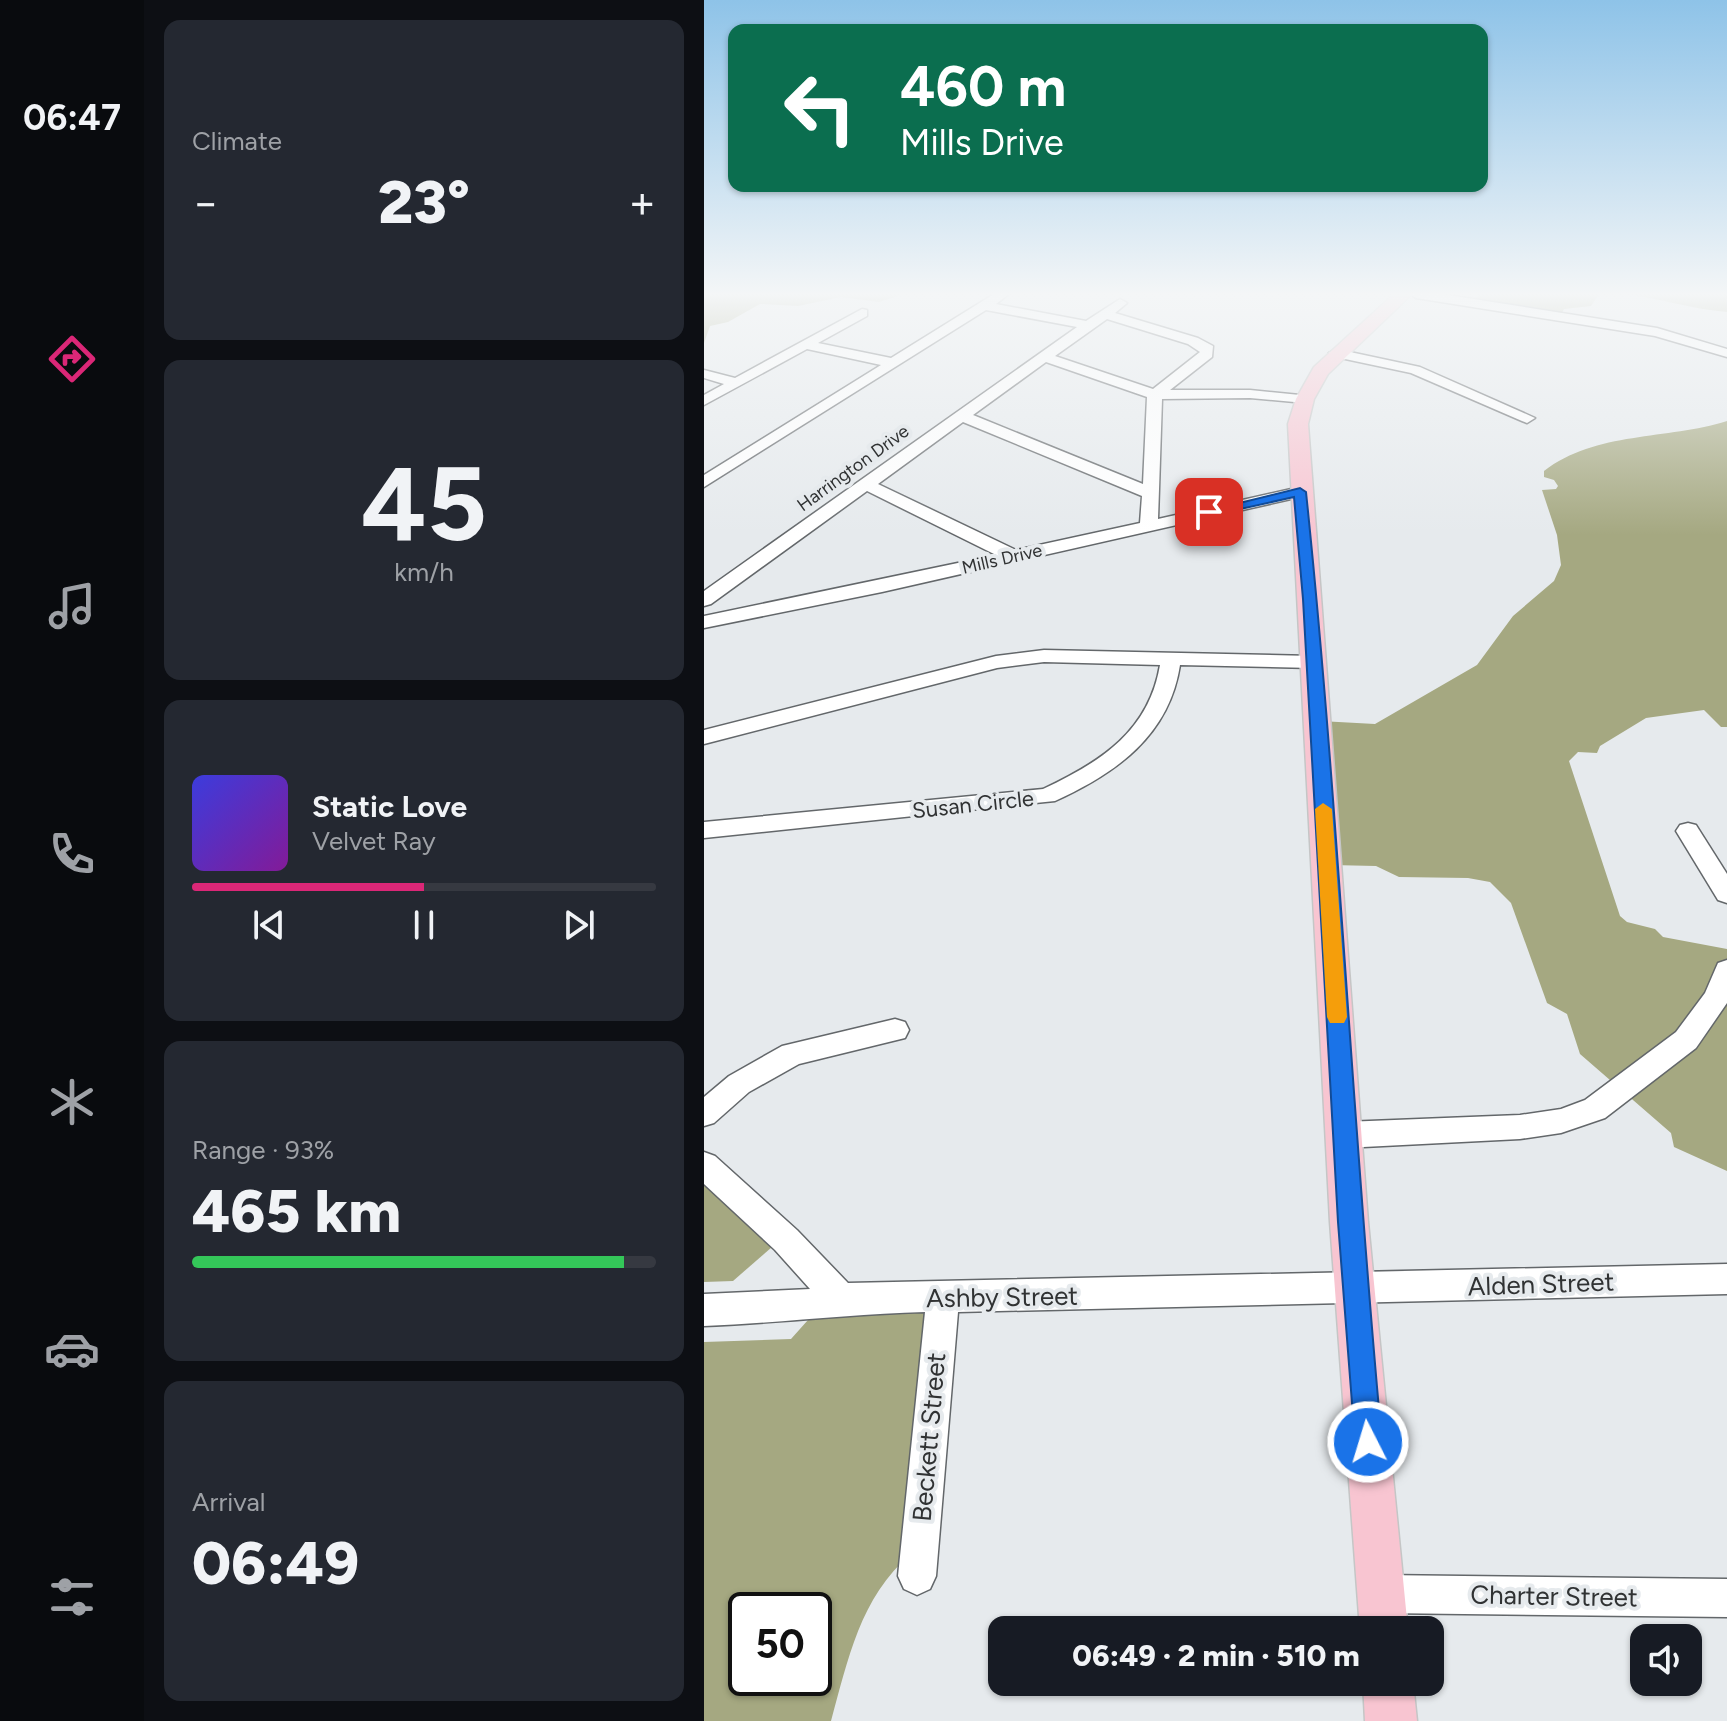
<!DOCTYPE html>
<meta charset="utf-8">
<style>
body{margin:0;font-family:Figtree,sans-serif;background:#242831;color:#f1f3f6;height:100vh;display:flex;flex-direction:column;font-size:30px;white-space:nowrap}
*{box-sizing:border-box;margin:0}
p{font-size:26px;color:#9ea1a6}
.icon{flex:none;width:44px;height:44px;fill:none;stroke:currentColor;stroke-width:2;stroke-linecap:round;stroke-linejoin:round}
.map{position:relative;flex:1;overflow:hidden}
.sheet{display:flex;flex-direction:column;gap:20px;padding:20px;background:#0d0f14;width:560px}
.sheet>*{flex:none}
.guide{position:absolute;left:24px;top:24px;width:760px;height:168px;border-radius:16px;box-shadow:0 2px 6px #0004;background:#0b6e4f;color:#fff;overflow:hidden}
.fabs{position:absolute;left:926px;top:1624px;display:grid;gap:16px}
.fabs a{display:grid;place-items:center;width:72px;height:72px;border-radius:16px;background:#171b24;box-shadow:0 2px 6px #0004;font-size:40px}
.speed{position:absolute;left:24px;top:1592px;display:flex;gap:16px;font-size:40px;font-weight:700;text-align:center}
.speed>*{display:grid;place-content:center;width:104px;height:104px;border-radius:50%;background:#171b24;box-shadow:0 2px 6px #0004;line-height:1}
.speed .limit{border:4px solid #111;border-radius:12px;background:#fff;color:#111}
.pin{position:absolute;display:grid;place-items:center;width:68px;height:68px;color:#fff;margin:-34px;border-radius:16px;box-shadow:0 4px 12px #0006}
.me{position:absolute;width:88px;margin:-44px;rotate:355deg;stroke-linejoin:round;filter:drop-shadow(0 0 6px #0008)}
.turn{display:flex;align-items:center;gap:28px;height:168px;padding:0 40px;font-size:36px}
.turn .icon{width:104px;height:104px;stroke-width:2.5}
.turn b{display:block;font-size:56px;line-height:68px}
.big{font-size:60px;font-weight:800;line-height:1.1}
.sheet .card{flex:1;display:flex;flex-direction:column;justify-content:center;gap:12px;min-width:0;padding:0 28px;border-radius:16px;background:#242831}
.sheet .dial{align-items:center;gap:0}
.dial b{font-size:104px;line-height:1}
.song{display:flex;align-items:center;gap:24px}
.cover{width:96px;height:96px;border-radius:12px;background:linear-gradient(135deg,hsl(240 70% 55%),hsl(290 70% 35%))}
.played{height:8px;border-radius:4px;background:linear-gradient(90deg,#db2777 50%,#363941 50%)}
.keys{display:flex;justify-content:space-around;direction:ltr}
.heat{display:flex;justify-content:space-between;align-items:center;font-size:44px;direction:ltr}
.charge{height:12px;border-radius:6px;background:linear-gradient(90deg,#34c759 93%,#363941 0)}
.trip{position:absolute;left:284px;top:1616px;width:456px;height:80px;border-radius:16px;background:#171b24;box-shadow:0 2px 6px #0004;font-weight:800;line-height:80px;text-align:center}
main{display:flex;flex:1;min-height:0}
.tab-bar{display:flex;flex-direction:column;width:144px;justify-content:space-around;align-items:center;background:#090b0e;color:#9ea1a6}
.tab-bar .icon{width:56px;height:56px}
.tab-bar .active{color:#db2777}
.tab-bar b{font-size:36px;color:#f1f3f6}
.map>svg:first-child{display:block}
.forest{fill:#a5a881;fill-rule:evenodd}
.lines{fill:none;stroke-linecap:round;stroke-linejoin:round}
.minor-casing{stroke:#63676a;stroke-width:3}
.major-casing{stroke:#c5c6c6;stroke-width:3}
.minor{fill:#fff;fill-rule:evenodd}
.major{fill:#f8c5d1;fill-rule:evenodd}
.route{fill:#1a73e8;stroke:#114b97;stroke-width:2}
.slow{fill:#f59e0b}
.labels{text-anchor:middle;stroke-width:8;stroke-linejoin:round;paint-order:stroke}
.far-street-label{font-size:18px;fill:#303233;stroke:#e6eaed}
.street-label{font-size:22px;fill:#303233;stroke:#e6eaed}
.near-street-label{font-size:26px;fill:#303233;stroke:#e6eaed}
</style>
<main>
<nav class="tab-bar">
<b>06:47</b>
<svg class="icon active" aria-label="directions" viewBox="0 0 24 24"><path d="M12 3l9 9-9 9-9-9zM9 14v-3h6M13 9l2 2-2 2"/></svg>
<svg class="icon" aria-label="music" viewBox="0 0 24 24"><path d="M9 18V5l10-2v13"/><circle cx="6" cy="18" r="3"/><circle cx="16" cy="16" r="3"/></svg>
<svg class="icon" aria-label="phone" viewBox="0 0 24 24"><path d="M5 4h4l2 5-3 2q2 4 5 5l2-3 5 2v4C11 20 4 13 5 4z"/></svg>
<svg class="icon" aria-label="climate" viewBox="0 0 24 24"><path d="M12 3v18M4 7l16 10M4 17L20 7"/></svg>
<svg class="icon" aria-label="car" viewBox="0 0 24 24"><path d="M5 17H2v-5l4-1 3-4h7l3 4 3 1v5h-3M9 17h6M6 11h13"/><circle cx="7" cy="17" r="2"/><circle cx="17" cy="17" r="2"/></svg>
<svg class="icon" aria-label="filters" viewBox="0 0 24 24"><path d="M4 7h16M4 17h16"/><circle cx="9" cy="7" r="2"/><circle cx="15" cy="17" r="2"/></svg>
</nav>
<section class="sheet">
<div class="card"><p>Climate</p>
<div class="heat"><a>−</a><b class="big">23°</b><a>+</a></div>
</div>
<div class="card dial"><b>45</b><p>km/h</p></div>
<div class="card">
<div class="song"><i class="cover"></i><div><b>Static Love</b><p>Velvet Ray</p></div></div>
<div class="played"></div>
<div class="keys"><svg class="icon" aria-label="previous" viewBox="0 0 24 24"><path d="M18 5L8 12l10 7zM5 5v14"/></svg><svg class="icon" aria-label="pause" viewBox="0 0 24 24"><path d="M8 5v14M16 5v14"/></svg><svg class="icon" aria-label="next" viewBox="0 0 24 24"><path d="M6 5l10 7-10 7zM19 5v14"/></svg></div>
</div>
<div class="card"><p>Range · 93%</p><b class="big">465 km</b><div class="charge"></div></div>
<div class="card"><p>Arrival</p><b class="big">06:49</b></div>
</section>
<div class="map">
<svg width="1023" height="1721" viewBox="0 0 1023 1721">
<rect width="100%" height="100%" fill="#e6eaed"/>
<g class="forest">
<path d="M0,294H200L175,302L137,297L94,306L56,304L24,322L6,326L0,343Z"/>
<path d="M777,294H895L887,306L860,309L856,317L767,302Z"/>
<path d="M923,294H1023V312C988,309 957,299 923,294Z"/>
<path d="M1023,421V727H1017L1000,710L942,718L896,746L893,753L874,752L865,761L916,916L923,922L951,929L959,937L1023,949V1171L970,1147L967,1133L876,1054L863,1014L843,1003L807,903L786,882L764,878L695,877L672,866L627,865L616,721L671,724L773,665L809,616L850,581L857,565L853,535L838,490L852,489L854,486L850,480L840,477V471C892,431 963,440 1023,421Z"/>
<path d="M0,1166L76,1240L29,1281L0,1282Z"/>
<path d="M129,1292L235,1300L207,1554C156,1597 144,1660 127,1721H0V1342L87,1339ZM42,1610H110V1678H42Z"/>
</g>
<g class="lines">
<defs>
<g id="minor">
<path d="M290,294H305L292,304L382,321L416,299L423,303L411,313L494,338L509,346L508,357L466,390H546L606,396L608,399L601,403L546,398L458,399L454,519L596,487L604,492L596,497L178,592L0,628V616L292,555L163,491L7,604L0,606V591L373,327L282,310L0,487V475L177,365L103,349L0,405V395L20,384L0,378V370L31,378L158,309L163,310V316L114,343L187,358ZM403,319L484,344L496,352L449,389L351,356ZM342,362L443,397L439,484L269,415ZM259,422L438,496L436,523L312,550L174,484Z"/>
<path d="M706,294H738L953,328L1023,349V357L951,336L712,298Z"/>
<path d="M632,349L716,367L831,418L823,423L818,421L707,373L627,356L625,353Z"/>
<path d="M340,650L609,656L619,662L609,668L476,665C465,736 412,773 351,801L0,838V822L339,789C397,762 445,731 456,665L340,662L293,668L0,744V730L292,656Z"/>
<path d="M984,823L992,825L1023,874V903L1014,900L972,831L976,825Z"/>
<path d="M1023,960V1003L992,1048L901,1118L857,1133L816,1139L640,1148L630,1144L625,1135L630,1126L640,1122L816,1115L857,1109L881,1100L972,1032L1001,993L1014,963Z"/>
<path d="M191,1019L201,1022L205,1030L201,1038L95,1064L45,1092L10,1123L0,1126V1097L25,1076L78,1046Z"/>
<path d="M0,1152L11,1156L93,1230L144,1283L1023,1264V1294L254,1312L232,1576L226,1589L213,1595L200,1589L194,1576L221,1312C147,1314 74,1323 0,1326V1294L106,1289L71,1250L0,1184Z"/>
<path d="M677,1575L1023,1579V1617L677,1613L663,1608L658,1594L663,1580Z"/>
</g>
<g id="major">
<path d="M690,294H708L624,374L610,399L604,424L664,1222L704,1630H656L626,1222L584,424L592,399L610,367Z"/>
<path d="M659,1682H709L713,1721H661Z"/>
</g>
</defs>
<use href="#minor" class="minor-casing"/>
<use href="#major" class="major-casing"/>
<use href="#minor" class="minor"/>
<use href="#major" class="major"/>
</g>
<linearGradient id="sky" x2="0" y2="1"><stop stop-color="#8ec3e8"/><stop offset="0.55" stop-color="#f4f6f7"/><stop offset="1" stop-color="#f4f6f7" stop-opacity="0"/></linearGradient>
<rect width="1023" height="535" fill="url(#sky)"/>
<path class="route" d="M596,488L602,492C635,808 648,1125 678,1442L674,1451L664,1455L655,1451L651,1442L634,1222L599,599L590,497L505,516L499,512Z"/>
<path class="slow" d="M619,803L628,809L643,1017L640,1023H626L623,1017L611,809Z"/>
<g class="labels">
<g class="far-street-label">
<text transform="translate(149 468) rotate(-36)" y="6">Harrington Drive</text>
<text transform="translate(298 559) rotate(-13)" y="6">Mills Drive</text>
</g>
<g class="street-label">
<text transform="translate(269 804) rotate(-6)" y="8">Susan Circle</text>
</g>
<g class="near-street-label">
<text transform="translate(837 1284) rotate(-2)" y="9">Alden Street</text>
<text transform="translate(298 1297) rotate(-1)" y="9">Ashby Street</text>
<text transform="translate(225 1437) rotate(-85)" y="9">Beckett Street</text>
<text transform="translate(850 1596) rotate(1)" y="9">Charter Street</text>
</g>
</g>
</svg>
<div class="fabs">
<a><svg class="icon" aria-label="sound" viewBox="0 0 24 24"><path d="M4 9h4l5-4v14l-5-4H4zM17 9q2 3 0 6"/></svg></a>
</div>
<div class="speed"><div class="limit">50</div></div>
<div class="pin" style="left:505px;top:512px;background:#d93025"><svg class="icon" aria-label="arrive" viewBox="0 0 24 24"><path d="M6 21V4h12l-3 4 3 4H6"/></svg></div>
<svg class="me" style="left:664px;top:1442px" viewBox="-20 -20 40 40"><circle r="17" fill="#1a73e8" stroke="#fff" stroke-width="3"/><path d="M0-11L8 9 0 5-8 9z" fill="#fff"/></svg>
<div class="trip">06:49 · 2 min · 510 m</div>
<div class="guide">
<div class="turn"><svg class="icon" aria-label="left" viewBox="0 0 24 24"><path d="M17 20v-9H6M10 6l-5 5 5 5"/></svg><div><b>460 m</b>Mills Drive</div></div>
</div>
</div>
</main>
